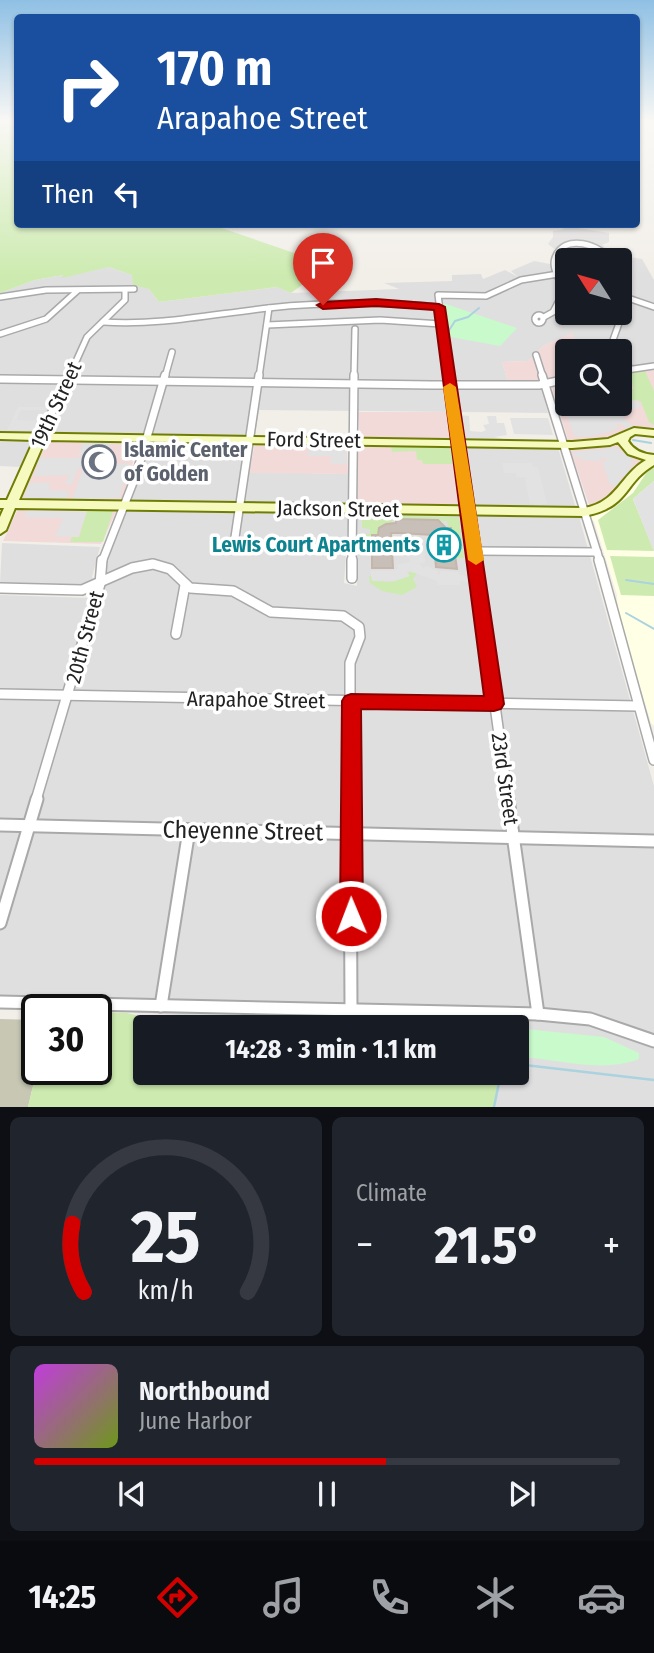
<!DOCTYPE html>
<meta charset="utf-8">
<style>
body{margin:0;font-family:"Fira Sans Condensed",sans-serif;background:#20242c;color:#f1f3f6;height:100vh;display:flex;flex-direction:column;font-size:26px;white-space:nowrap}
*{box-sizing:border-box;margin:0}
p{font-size:23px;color:#9ea1a6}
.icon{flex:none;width:38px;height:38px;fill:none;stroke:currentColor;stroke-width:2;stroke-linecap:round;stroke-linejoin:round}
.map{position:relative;height:1107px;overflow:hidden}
.details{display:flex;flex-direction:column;gap:10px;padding:10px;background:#0d0f14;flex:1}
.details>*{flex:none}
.guide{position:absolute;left:14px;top:14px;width:626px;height:214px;border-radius:7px;box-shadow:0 2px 5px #0004;background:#1a4fa0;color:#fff;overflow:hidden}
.needle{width:46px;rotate:307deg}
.tools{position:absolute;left:555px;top:248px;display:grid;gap:14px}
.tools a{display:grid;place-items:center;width:77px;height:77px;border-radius:7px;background:#171b24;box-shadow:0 2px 5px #0004;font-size:35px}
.speed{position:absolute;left:21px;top:994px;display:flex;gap:14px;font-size:35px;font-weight:700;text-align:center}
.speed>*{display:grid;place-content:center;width:91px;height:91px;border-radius:50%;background:#171b24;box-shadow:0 2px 5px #0004;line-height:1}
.speed .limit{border:4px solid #111;border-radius:10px;background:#fff;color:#111}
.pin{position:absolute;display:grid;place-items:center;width:60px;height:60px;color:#fff;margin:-72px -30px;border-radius:50% 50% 50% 0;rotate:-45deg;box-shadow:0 0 7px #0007}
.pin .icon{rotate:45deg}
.me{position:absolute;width:77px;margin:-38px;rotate:359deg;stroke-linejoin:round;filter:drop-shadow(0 0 5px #0008)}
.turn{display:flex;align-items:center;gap:24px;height:147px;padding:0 28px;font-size:32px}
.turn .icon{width:91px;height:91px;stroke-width:2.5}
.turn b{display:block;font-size:49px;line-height:60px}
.then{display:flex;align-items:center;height:66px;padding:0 28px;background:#0003;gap:14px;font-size:26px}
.big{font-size:52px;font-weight:700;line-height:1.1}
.details .card{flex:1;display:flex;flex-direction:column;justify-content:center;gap:10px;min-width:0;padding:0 24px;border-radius:10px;background:#20242c}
.details .dial{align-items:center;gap:0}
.dial svg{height:182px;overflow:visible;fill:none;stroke:#363941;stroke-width:7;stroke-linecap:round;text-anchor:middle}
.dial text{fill:#f1f3f6;stroke:none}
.song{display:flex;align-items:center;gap:21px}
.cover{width:84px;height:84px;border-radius:10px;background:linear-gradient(135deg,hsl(290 70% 55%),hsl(80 70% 35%))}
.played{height:7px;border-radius:4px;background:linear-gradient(90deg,#d40000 60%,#363941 60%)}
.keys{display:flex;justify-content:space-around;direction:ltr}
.heat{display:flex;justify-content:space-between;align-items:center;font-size:38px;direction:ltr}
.details .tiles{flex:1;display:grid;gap:10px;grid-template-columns:1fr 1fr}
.card:last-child{grid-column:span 2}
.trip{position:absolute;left:133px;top:1015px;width:396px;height:70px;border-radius:7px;background:#171b24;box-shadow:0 2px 5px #0004;font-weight:700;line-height:70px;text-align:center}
.tab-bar{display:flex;height:112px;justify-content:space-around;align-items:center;background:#090b0e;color:#9ea1a6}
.tab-bar .icon{width:49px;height:49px}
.tab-bar .selected{color:#d40000}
.tab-bar b{font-size:32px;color:#f1f3f6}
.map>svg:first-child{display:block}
.residential{fill:#e0dfdf;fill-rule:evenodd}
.commercial{fill:#f2dad9}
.education{fill:#ffffe5}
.construction{fill:#c7c7b4}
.grass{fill:#cdebb0}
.park{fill:#c8facc}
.parking{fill:#e2e2e2}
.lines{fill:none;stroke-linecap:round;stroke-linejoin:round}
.stream-far1{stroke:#aad3df;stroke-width:2}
.stream{stroke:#aad3df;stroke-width:2.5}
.building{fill:#c7bfb8;stroke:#c4b6ab;stroke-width:2}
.minor-far3-casing{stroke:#a9a9a9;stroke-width:8}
.minor-far2-casing{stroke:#a9a9a9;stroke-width:10}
.minor-far1-casing{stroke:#a9a9a9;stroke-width:12}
.minor-casing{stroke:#a9a9a9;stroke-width:15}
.secondary-casing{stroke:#707d05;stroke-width:4}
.minor-far3{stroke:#fff;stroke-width:5}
.minor-far2{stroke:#fff;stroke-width:7}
.minor-far1{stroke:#fff;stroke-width:9}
.minor{stroke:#fff;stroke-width:11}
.secondary{fill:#f7fabf;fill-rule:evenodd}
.route{fill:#d40000;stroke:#8a0000;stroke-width:2}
.slow{fill:#f59e0b}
.labels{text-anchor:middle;stroke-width:7;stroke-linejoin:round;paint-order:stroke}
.street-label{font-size:21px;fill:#222;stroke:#fff}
.worship-label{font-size:21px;font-weight:bold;fill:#5b616d;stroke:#fff;text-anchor:start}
.culture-label{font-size:21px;font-weight:bold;fill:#0d838f;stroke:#fff;text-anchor:end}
.near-street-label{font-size:24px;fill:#222;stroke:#fff}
</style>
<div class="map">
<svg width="654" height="1107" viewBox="0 0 654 1107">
<rect width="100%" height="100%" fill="#f2efe9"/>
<g class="residential">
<path d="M566,226L609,233V242L602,245L615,255L642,259L654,280V364L620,368V352H582L571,334L543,346L528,361L502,362L510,388L542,389L548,413L259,410L249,472L348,474L349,503L346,512L349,516L344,583L357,586L356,515L359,513L464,515L474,592H485L473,515L578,516L582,518L580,520L654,786V1107H495L498,1092L495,1073H516V1027H377L0,1004V595L92,598L153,434L0,432V293L35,280L109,267L132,275L149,289L159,302L278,287L291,293L399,289L384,283L452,281V275L481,274L483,279L505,270L518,277L511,271L534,261L550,264L557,251L548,244L553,237V231L561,230ZM567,261H620V313H567Z"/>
<path d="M0,439L33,441L21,467L0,466Z"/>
<path d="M465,446L558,448L575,505L579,509L471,507Z"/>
<path d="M2,543L100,547L92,577L94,580L78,585L0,584Z"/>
</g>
<g class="commercial">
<path d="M572,333L582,352H567V376L537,382H508L502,362L528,361L543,346Z"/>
<path d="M654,368V427H635L612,438L592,442L568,440L551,385L567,381V404H620V373Z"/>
<path d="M358,412H448L452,438H360Z"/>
<path d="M48,440L138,441L131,458L133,462L122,502L19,500Z"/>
<path d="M620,442L645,460L597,507H586L589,505L570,449L603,446Z"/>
<path d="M255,443L347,444L348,474L249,473Z"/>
<path d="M358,445L453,446L463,507L357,506Z"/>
<path d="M22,508L114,509L117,510L101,544L3,541L17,511Z"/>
</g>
<path class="education" d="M654,463V726L651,723L618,614L617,595L594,521L590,520L589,516L602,512L627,493L641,474Z"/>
<path class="construction" d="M0,1019L37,1020V1069L28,1107H0Z"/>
<g class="grass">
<path d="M0,121H17L18,224H210L329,265L291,293L277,287L159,302L149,289L133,285L132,275L109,267L62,278L63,275L35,280L0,293Z"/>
<path d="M645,371L654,391V425L649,422L641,402L636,400L620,404V393H630V389H634L630,379H620V375Z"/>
<path d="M391,446H450L453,448L455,464H423L422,460H417L416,451L392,452Z"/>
<path d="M654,467V481L633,499L654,551L607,550L598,520L633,493L647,472Z"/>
<path d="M87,511H113L103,542H70L72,537H79Z"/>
<path d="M362,515L392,516V524L379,528L378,535L362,539V534H370V529L362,528Z"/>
<path d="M395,516L459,517L464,558H455L451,528H448L447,521L397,519Z"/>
<path d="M610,556L654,557V596L621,595Z"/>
<path d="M406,572L417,573L413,579L417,587L402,595L382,591L370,583L369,576H373L372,581L392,582L409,576Z"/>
<path d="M96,1012L127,1013L185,1027H145V1073H495L498,1092L495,1107H28L37,1069H96Z"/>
</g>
<g class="park">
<path d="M443,303L517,328L500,346L445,336Z"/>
<path d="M516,1028L604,1037L639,1053V1059C600,1074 557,1058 516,1057Z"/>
</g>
<g class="parking">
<path d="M636,400L642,407L617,412L634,427L628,429L619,423L616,425L619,428L612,431L593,436L578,437L573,434L567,415L564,416L563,411L600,409L603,412V408L597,404L618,407L617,404Z"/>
<path d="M18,407H49L44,410H21L16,420L43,421L35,431L7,430Z"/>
<path d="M460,415L469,416L470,431L482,432L486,430L483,425L489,424L487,416H496L497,423H504L507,435L494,437L509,440L463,439Z"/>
<path d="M510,418H548L553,435L514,434Z"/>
<path d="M89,441L111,443L109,447L93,445L85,468L108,470L111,464L130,463L119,498L72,500L83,468L78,469L72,484H65L69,475L33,476L39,465H36L38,460L42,458H82L83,456H78L83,443Z"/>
<path d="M309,445H346L347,464H331V456H308Z"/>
<path d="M613,447L622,451L620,454L624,452L633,457L630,460L634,462L632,466H626L631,468L625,478L620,476L622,483L617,489L615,485H610L602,461H607L605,458L601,457L602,461L581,460L579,457L575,458L573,452L600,449L603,452L602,449Z"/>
<path d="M502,463H532L533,467H538L547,504H542L543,508H536L534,504H530L525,479L529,478L517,477L516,473H504Z"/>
<path d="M654,481V552L633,499Z"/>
<path d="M29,483H50L49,490L69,491L66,499L24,498Z"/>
<path d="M27,511H87L78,537L55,536L63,518L24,517Z"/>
<path d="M404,538L424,540L425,563H420L423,568L427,566L438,571L437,574L439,575L440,571L458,572L460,575L467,576V582L460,581V585H438L437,581L410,571L407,572L410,576L395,581H372L370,571H391L399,568L396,565L410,562L409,558L398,552V542Z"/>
<path d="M195,1016L260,1018L269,1027H203Z"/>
</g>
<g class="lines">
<g class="stream-far1">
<path d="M448,348L446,335L455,321L468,317L479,308"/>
<path d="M449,352L450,358"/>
<path d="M633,440L651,443"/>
<path d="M626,580L654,584"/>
<path d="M626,613L654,629"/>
</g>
<g class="stream">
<path d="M516,1064L654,1080"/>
<path d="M494,1107L501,1073"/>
</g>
</g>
<g class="building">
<path d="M94,448L108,449L105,457L112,458L107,470L87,467Z"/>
<path d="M396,519L438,520L446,528H451L457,569L436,567L433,535L400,533H391L393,568H372V535H378L379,528L386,524L396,523Z"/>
</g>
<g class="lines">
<defs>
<g id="minor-far3">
<path d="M0,297L46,290L134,289"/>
<path d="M628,298L654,307"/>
<circle cx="539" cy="319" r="4"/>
<path d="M544,317L553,312L564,291C561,282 551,268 555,258C564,232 601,245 612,261"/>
<path d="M103,322C159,326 213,314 268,308C325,302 382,302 439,307"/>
<path d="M267,325L380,320L441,324"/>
<path d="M0,334L46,319L77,291"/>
<path d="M616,352L613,340L628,298L620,277"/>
<path d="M536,355L543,377"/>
<path d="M620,356L631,369"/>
<path d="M620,371L654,366"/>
<path d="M69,377L87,337L125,300V290"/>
<path d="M165,377L172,352"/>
<path d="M259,377L269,308"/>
<path d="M354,377L355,329"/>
<path d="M449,377L438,295L486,296L521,280L558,274"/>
</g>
<g id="minor-far2">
<path d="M259,375L234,544L353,549"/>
<path d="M449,375L475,562"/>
<path d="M542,375L600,562"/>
<path d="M0,379L431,385H539L567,379"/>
<path d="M41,436L69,375"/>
<path d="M475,551L597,552"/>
<path d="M102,562L136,475L165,375"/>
<path d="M352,562L354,375"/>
</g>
<g id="minor-far1">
<path d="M475,560L508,800"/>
<path d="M599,560L654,760"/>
<path d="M352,578V560"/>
<path d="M0,588L82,590L132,568L153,564L170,569L190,588L233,591L271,612L343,616L359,627L360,637L350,663V800"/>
<path d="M176,634L185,585"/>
<path d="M0,694L638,706"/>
<path d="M36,800L100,584L102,560"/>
</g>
<g id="minor">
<path d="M350,799L351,1010"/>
<path d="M508,799L538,1014"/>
<path d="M0,825L654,841"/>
<path d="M0,923L37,799"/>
<path d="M0,1002L538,1014L590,1019L654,1041"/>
<path d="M161,1006L189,830"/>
</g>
<path id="secondary" d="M634,428L654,430V436L635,434L630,437L628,441C634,451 643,454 654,455V465C622,484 631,507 584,516L15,508L6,530L0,534V517L4,508H0V500H7L34,440L0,439V433L572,442L608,439ZM45,440L572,448L610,445L618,442L628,454L646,460C620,475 618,502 584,508L19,500Z"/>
</defs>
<use href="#minor-far3" class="minor-far3-casing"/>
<use href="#minor-far2" class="minor-far2-casing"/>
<use href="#minor-far1" class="minor-far1-casing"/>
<use href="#minor" class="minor-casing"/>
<use href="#secondary" class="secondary-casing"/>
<use href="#minor-far3" class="minor-far3"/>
<use href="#minor-far2" class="minor-far2"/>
<use href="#minor-far1" class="minor-far1"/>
<use href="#minor" class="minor"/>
<use href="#secondary" class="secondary"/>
</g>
<linearGradient id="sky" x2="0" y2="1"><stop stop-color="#8fc0e4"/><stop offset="0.44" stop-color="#f9f8f5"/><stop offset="1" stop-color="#f9f8f5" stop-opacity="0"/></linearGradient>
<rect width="654" height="276" fill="url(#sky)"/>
<path class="route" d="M376,299L439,304L445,307L504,704L501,709L494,711L361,709L363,916L359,924L351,927L343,924L340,916L342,701L345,696L351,694L484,696L434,310L376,306L323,309L317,305L323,302Z"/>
<path class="slow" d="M450,383L456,387L484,560L476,565L468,560L443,387Z"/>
<defs>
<symbol id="mosque-ring" viewBox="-11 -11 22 22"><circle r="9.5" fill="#fff" stroke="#6b7280" stroke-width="1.5"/><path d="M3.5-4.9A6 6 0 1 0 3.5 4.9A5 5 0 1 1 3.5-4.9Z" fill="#6b7280"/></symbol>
<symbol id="building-ring" viewBox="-11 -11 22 22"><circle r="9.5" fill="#fff" stroke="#0f9aa8" stroke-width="1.5"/><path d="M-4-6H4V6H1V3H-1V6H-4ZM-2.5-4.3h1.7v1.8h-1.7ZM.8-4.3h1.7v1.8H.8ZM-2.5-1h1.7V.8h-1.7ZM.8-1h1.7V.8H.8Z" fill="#0f9aa8"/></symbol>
</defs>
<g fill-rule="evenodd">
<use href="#mosque-ring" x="80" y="443" width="38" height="38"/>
<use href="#building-ring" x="425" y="526" width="38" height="38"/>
</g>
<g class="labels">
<g class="street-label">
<text transform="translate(56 405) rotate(-65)" y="7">19th Street</text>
<text transform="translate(314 440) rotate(1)" y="7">Ford Street</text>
<text transform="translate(338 509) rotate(1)" y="7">Jackson Street</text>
<text transform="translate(85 637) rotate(-75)" y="7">20th Street</text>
<text transform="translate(256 700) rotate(1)" y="7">Arapahoe Street</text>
<text transform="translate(505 779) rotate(82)" y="7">23rd Street</text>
</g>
<g class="worship-label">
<text x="124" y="457">Islamic Center<tspan x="124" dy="24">of Golden</tspan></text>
</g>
<g class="culture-label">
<text x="420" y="552">Lewis Court Apartments</text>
</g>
<g class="near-street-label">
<text transform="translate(243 831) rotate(1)" y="8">Cheyenne Street</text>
</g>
</g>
</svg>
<div class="tools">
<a><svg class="needle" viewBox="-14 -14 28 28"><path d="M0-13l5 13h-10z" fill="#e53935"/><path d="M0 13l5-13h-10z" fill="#9ea1a6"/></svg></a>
<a><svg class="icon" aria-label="search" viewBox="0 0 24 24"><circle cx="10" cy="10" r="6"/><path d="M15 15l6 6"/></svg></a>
</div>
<div class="speed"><div class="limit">30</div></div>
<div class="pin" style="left:323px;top:305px;background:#d93025"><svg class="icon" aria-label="arrive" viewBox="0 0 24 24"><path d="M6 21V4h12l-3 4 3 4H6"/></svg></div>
<svg class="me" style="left:351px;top:916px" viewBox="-20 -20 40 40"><circle r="17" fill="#d40000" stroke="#fff" stroke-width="3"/><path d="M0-11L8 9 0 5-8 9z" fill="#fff"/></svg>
<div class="trip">14:28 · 3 min · 1.1 km</div>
<div class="guide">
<div class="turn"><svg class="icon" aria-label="right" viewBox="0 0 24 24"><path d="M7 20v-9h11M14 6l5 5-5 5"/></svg><div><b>170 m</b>Arapahoe Street</div></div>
<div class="then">Then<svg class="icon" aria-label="left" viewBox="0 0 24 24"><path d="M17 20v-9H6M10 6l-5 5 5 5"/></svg></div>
</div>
</div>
<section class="details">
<div class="tiles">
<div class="card dial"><svg viewBox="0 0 100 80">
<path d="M14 69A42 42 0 1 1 86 69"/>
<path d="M14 69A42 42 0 0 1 9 39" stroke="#d40000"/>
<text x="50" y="56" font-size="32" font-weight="700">25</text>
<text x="50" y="72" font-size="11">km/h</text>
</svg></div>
<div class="card"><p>Climate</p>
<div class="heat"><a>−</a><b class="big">21.5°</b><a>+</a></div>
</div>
<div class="card">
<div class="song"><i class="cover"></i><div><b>Northbound</b><p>June Harbor</p></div></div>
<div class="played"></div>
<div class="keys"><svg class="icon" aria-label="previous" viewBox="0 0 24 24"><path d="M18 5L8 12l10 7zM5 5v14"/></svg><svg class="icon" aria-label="pause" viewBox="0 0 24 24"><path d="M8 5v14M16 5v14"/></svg><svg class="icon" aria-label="next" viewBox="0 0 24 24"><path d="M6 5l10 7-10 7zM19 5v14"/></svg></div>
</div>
</div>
</section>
<nav class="tab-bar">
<b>14:25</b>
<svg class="icon selected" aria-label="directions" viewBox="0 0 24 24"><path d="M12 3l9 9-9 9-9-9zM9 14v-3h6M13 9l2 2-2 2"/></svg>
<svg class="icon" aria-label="music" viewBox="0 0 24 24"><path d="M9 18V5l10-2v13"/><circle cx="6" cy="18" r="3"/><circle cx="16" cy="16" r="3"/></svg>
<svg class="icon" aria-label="phone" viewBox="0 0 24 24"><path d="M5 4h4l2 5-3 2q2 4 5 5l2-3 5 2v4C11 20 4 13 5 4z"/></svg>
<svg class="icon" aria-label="climate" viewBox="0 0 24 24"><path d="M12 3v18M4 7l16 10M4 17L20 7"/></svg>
<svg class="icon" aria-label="car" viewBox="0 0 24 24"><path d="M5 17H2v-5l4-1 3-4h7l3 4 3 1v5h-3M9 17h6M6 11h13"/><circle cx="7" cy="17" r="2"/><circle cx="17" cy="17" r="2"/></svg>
</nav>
